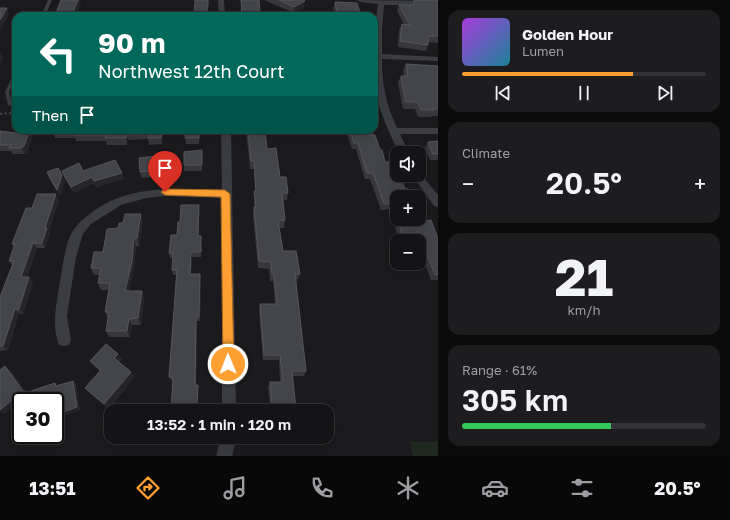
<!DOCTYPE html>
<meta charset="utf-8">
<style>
body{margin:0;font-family:"Golos Text",sans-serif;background:#1d1d1f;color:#f1f3f6;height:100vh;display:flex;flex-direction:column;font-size:15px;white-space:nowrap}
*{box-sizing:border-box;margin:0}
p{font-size:13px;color:#9d9ea1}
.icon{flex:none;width:22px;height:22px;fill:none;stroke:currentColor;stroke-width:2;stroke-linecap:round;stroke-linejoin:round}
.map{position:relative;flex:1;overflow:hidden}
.details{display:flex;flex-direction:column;gap:10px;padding:10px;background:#0b0b0c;width:292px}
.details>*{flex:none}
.hud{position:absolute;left:12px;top:12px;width:366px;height:122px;border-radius:12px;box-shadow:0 4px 16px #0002,0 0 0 1px #333335;background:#00695c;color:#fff;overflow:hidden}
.fabs{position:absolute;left:390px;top:146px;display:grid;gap:8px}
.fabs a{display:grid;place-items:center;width:36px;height:36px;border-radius:8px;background:#141416;box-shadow:0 4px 16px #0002,0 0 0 1px #333335;font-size:20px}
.speed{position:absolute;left:12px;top:392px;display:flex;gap:8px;font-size:20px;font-weight:700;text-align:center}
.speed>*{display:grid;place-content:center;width:52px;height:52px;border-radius:50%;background:#141416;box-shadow:0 4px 16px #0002,0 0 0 1px #333335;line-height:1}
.speed .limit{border:2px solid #111;border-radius:6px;background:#fff;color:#111}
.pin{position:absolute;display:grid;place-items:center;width:34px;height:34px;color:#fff;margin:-41px -17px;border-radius:50% 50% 50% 0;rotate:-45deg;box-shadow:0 0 4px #0007}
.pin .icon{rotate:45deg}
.me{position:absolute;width:44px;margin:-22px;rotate:359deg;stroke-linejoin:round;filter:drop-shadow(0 0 3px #0008)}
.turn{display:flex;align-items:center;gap:14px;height:84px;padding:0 20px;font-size:18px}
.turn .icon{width:52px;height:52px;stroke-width:2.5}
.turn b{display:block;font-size:28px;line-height:34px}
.then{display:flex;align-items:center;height:38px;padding:0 20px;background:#0003;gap:8px;font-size:15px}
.big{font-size:30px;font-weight:600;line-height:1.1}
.details .tile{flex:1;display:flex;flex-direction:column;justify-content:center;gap:6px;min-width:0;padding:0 14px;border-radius:12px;background:#1d1d1f}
.details .dial{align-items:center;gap:0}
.dial b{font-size:52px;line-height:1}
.song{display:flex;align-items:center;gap:12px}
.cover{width:48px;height:48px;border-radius:6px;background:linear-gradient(135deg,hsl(280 70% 55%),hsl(190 70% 35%))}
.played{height:4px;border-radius:2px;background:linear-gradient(90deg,#ff9f31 70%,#333335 70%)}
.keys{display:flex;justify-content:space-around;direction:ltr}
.heat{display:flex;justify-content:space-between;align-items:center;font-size:22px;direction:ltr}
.charge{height:6px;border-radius:3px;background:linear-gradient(90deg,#34c759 61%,#333335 0)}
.trip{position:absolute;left:104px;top:404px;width:230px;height:40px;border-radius:12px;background:#141416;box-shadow:0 4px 16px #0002,0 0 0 1px #333335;font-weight:600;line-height:40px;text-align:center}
.tab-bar{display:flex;height:64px;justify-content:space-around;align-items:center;background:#080809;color:#9d9ea1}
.tab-bar .icon{width:28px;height:28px}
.tab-bar .on{color:#ff9f31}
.tab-bar b{font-size:18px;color:#f1f3f6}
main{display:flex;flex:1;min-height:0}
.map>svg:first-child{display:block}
.green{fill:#202920}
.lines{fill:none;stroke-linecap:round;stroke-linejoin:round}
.path{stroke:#41454a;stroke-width:2.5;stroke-dasharray:2 2.5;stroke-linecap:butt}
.lane{fill:#3b3d43;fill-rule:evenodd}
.street{fill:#3b3d43;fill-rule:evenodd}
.wall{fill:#37373c}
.shaded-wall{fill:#26262a}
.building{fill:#43454a;stroke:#54565c}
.route{fill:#ff9f31;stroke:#a66720}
</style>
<main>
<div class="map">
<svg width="438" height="456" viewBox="0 0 438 456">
<rect width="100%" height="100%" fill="#1b1b1e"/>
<path class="green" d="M410,442H438V456H413Z"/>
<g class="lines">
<path class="path" d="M0,114L11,113"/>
<g class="lane">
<path d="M48,0H52L45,16H41Z"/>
<path d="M15,71H16V76L9,92L12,103L16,105V108L8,105L5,92Z"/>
</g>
<g class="street">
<path d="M218,0H224L225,16H219Z"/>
<path d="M357,0L438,1V5H384L382,30V54L438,57V61L382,59C382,85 386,104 397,128H438V134H400L409,153H399C393,140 386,127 382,114C369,80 373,40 378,4L360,2Z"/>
<path d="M221,130H231L236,411H222V198L165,196L146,198L121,205L91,224L83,234L76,257L67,316L71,340L69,345L64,346L59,345C51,325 57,302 60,281C63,266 65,242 74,229C80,221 87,216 95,210C133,184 178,189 222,190Z"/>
<path d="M419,172L438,195V207L434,206L412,175H419Z"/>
<path d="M221,437H237L232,456H216Z"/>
</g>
</g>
<g class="wall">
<path d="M208,0V14L194,16Z"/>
<path d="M241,0H259L260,16H241Z"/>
<path d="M264,0H304V7L294,13Z"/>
<path d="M414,0H438V43L428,42V45L426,51L398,47L399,30L402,24H404L397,11L399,5H412Z"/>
<path d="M335,2L361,16H335L333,8Z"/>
<path d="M406,64L438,66V116H432L431,117H418L415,109H403L402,105L398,82L401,76H404L403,70Z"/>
<path d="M30,130L33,136L27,153L24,154H13L11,151H0V131L16,133Z"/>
<path d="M163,130L162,144L149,145L148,139L128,140L127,145H107L106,141H76L75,138H55L52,131Z"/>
<path d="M200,130L199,144H186L185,138Z"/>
<path d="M246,130H265L267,149L280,177L288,193L287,200H283L285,220L284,228H279L283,251L300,274L297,281H296L306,371L304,376H292L296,408L307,411H266L267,406H270L268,387L270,382H280L279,360H263L259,311L260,304H275L273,281H270L269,269L258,268L253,215L254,207V191H255L254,169H250Z"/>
<path d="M346,130H371L372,135L385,162L405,189L422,221L438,239V280H431L419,249V241H416L415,239H399L389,209L381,210L370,179H365L356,149H352Z"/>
<path d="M438,141V160H430L425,148L428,142Z"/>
<path d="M165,155L168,175L142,178L140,172Z"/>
<path d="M202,156V171H184V165Z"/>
<path d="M62,171L124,179L96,187L94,183L74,193L64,177Z"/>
<path d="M47,172L65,181L60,196L49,178Z"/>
<path d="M59,200L49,231L50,233L45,248H37L27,277H29L33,282L23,314L19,313L8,350L0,351V297L12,265L9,261L14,247L12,244Z"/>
<path d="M199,205L198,236H201V257H192L191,274H200L201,279L200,321H197L196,385L198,389L173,380H171L169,377L177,275H173L172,270L173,258H170L169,253L177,235L180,222Z"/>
<path d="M143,221L139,246H136L134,268L129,291H142L144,298L141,325H132L130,337H109L106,331L108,318L105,312L109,290H101L98,283L100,275H94L91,268L118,228Z"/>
<path d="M122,359L119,362L134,377L109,409L90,393L85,388L100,371L95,367L90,361Z"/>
<path d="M268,437H309L307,439L268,440Z"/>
</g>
<g class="shaded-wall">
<path d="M78,0H80L81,3L76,16H71Z"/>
<path d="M305,1L304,7L294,13V7Z"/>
<path d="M7,8L9,14L0,31V20Z"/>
<path d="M1,52L3,59L0,65V53Z"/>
<path d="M30,130L33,136L27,153L24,154L21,148Z"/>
<path d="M162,130H163L162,144L161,138Z"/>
<path d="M199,130H200L199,144Z"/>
<path d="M127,133L128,140L127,145L126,138Z"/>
<path d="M122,173L124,179L96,187L94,181Z"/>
<path d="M62,175L65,181L60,196L57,190Z"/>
<path d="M92,177L94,183L74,193L71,187Z"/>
<path d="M56,194L59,200L49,231L50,233L45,248L42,243L45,228Z"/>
<path d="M141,214L143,221L139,246L137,238Z"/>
<path d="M134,238L136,246L134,268L128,298L125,291Z"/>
<path d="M33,243L37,248L25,282L21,277Z"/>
<path d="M191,252L192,257L191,279L190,274Z"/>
<path d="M200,274L201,279L200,321L199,317Z"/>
<path d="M29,277L33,282L23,314L19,309Z"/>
<path d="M142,291L144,298L141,325L138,318Z"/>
<path d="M15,309L19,313L8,350L3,346Z"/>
<path d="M196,317L197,321L195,389V385Z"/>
<path d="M129,319L132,325L130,337L127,331Z"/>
<path d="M118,354L122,359L118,364L114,358Z"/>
<path d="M5,366L10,370L28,394L4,414L0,412V410Z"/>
<path d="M131,372L134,377L109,409L104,404Z"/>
<path d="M73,381L76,384L80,410L55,419V415Z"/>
</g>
<g class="building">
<path d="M61,0H78L71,16H55Z"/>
<path d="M195,0H208V7H207L206,16H194Z"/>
<path d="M241,0H259L260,13H256V16H242Z"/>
<path d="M279,0H304L305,1L294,7Z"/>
<path d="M414,0H438V36H428V45L400,41L402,24L410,25L399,5H414Z"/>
<path d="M335,2L357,3L361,16H338Z"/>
<path d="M0,8H7L0,20Z"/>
<path d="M143,13L142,16H133Z"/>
<path d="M406,64L438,66V109H434V110H421L418,102H406L405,98L401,76H408Z"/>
<path d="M18,130H30L24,146L21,148H9L11,145H0V131L16,133Z"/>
<path d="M53,130H162L161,138H148L149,133H127L126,138H105L106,135H74L75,132L52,131Z"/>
<path d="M186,130H199V138H185Z"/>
<path d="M248,130H265L267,149L276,148L280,177H286L288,193H282L285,220L278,221L283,251H296L300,274H295L306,371H292L296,408H307V411H267V406H272L270,382H283L280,355H264L260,304H277L274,274H272L271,262L259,261L254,207H256L254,191H256L254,161H251Z"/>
<path d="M350,130H371L372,135H375L380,150H382L385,162H390L396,177H400L405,189H408L411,197H397V218L392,204H384L373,173H367L358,143H354Z"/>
<path d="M438,141V154H433L428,142Z"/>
<path d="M202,150V165H184V152Z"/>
<path d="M165,155L167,169L140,172L139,158Z"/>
<path d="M115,160L122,173L94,181L92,177L71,187L62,171L79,163L83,171Z"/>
<path d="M58,168L62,175L57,190L47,172Z"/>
<path d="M37,194H56L45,228H47L42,243H33L21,277H29L19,309H15L3,346H0V297L14,261H9L15,244H12L26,208H32Z"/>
<path d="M181,205H199L198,236H201V252H191L190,274H200L199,317H196L195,385H198L197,411H171L173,377H169L177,270H172L173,253H169L171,235H177L178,222H180Z"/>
<path d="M419,213L422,221L431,220L438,239V274L435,275L419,233L402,234L397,219H419Z"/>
<path d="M125,214H141L137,238H134L132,261L125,291H142L138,318L129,319L127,331H106L109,312H105L110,283H98L101,268H91L94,252H103L107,229L118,228L119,223H123Z"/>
<path d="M106,344L118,354L114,358L131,372L104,404L85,388L101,370L90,361Z"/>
<path d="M5,366L23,391L0,410V370Z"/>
<path d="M73,381L77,407L55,415V401H32L31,391L55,383L56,386Z"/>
</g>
<path class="route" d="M165,189L225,190L230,194L234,364L232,368L228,370L224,368L223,364L221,197L165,195L161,192Z"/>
</svg>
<div class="fabs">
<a><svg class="icon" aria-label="sound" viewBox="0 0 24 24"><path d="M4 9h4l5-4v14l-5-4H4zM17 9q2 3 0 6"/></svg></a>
<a>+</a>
<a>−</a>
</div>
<div class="speed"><div class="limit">30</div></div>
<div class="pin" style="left:165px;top:192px;background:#d93025"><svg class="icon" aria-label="arrive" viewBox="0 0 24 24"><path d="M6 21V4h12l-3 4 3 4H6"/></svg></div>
<svg class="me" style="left:228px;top:364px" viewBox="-20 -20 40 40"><circle r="17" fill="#ff9f31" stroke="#fff" stroke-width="3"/><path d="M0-11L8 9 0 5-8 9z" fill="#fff"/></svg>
<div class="trip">13:52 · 1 min · 120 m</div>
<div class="hud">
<div class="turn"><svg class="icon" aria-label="left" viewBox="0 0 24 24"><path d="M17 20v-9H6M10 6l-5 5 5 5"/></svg><div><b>90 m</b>Northwest 12th Court</div></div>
<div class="then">Then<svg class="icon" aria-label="arrive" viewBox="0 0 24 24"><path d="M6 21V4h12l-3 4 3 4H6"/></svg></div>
</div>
</div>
<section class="details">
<div class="tile">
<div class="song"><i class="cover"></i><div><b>Golden Hour</b><p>Lumen</p></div></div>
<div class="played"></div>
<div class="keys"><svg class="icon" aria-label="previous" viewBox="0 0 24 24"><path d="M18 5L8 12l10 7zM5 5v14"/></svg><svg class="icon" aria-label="pause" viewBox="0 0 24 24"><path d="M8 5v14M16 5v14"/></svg><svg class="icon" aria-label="next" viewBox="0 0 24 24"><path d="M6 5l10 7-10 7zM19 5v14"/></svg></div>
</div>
<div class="tile"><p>Climate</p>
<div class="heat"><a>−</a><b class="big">20.5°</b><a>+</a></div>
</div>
<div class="tile dial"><b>21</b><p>km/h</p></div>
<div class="tile"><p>Range · 61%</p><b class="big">305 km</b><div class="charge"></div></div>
</section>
</main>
<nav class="tab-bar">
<b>13:51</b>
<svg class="icon on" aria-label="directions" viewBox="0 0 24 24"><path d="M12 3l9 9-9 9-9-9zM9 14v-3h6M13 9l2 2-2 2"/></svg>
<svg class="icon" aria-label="music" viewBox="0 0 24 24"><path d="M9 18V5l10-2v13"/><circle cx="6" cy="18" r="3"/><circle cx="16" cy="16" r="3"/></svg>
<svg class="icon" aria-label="phone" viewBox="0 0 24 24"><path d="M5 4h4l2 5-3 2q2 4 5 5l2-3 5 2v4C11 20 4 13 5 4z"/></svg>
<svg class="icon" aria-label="climate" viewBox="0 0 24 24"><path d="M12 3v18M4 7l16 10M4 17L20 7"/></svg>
<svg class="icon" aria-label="car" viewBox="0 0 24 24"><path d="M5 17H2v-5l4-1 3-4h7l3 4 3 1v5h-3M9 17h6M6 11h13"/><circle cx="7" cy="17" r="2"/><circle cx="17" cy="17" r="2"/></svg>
<svg class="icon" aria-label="filters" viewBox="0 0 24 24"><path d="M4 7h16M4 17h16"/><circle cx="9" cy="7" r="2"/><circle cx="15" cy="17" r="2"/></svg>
<b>20.5°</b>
</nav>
